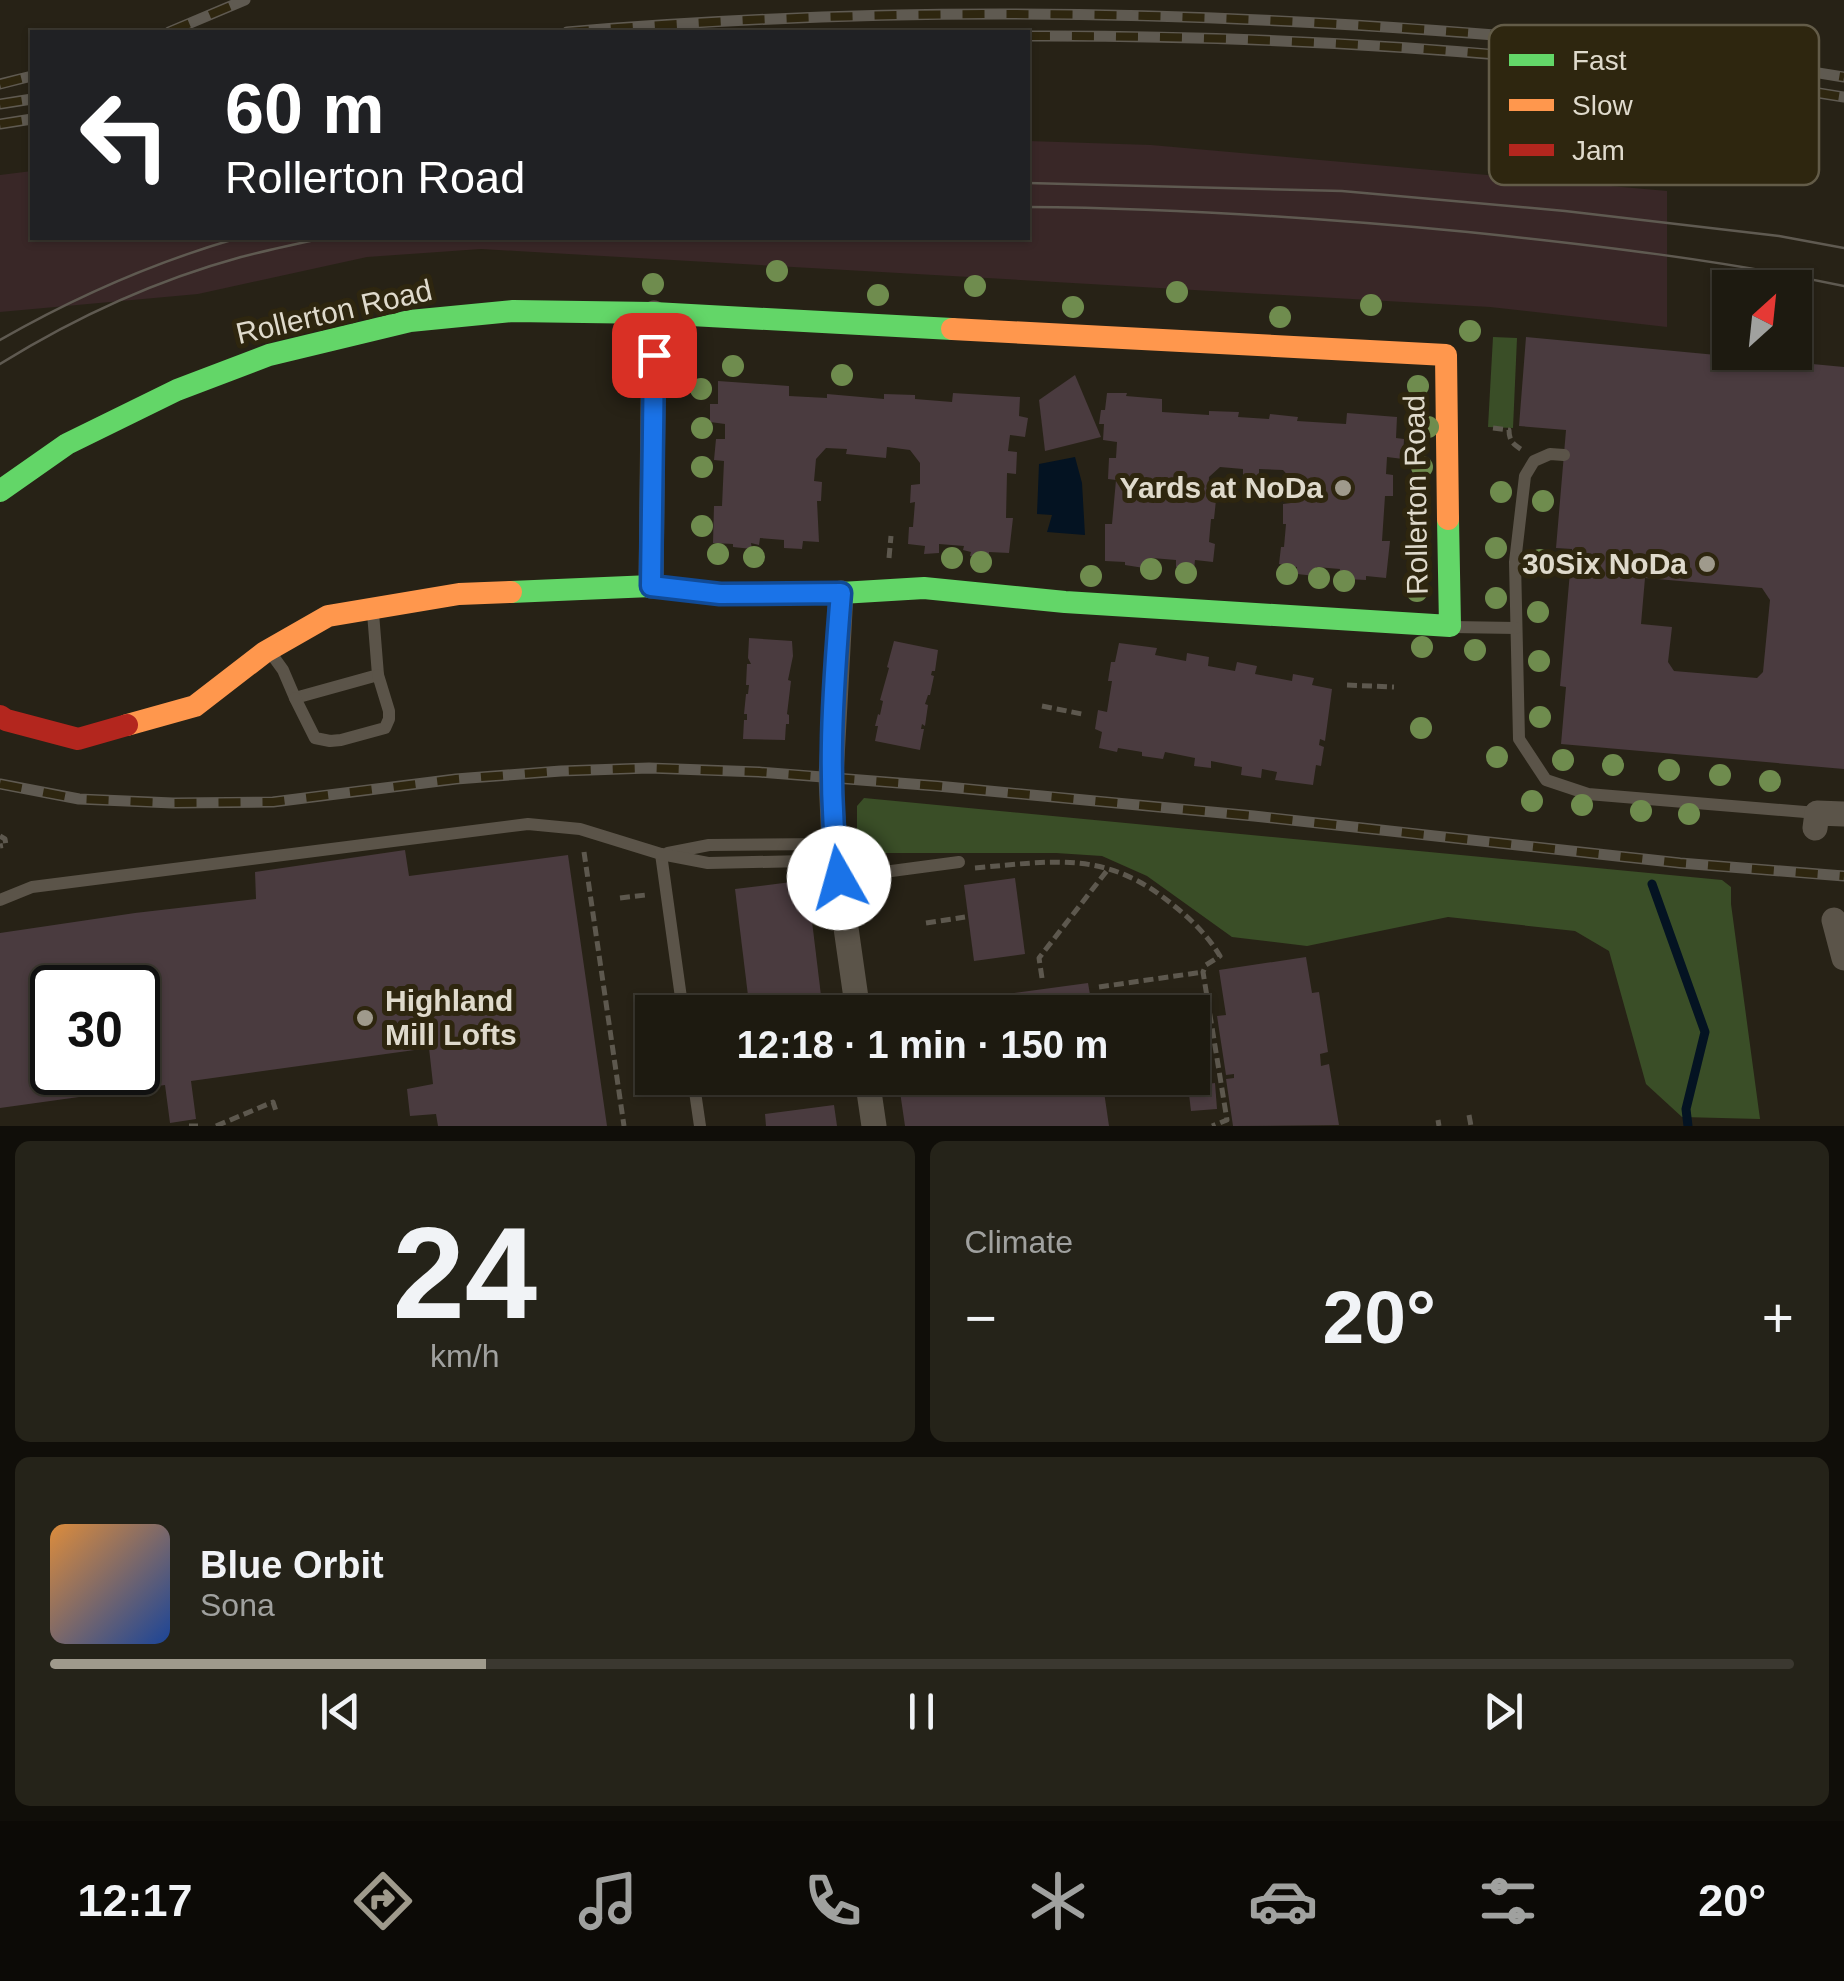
<!DOCTYPE html>
<meta charset="utf-8">
<style>
body{margin:0;font-family:Arial,sans-serif;background:#252319;color:#f1f3f6;height:100vh;display:flex;flex-direction:column;font-size:38px;white-space:nowrap}
*{box-sizing:border-box;margin:0}
p{font-size:32px;color:#a0a19f}
.icon{flex:none;width:55px;height:55px;fill:none;stroke:currentColor;stroke-width:2;stroke-linecap:round;stroke-linejoin:round}
.map{position:relative;height:1126px;overflow:hidden}
.panel{display:flex;flex-direction:column;gap:15px;padding:15px;background:#100e09;flex:1}
.panel>*{flex:none}
.hud{position:absolute;left:30px;top:30px;width:1000px;height:210px;border-radius:0px;box-shadow:0 2px 8px #0004,0 0 0 2px #3b3830;background:#202124;color:#fff;overflow:hidden}
.needle{width:65px;rotate:27deg}
.fabs{position:absolute;left:1712px;top:270px;display:grid;gap:20px}
.fabs a{display:grid;place-items:center;width:100px;height:100px;border-radius:0px;background:#1d1a10;box-shadow:0 2px 8px #0004,0 0 0 2px #3b3830;font-size:50px}
.speed{position:absolute;left:30px;top:965px;display:flex;gap:20px;font-size:50px;font-weight:700;text-align:center}
.speed>*{display:grid;place-content:center;width:130px;height:130px;border-radius:50%;background:#1d1a10;box-shadow:0 2px 8px #0004,0 0 0 2px #3b3830;line-height:1}
.speed .limit{border:5px solid #111;border-radius:15px;background:#fff;color:#111}
.pin{position:absolute;display:grid;place-items:center;width:85px;height:85px;color:#fff;margin:-42px;border-radius:20px;box-shadow:0 5px 15px #0006}
.me{position:absolute;width:110px;margin:-55px;rotate:353deg;stroke-linejoin:round;filter:drop-shadow(0 0 8px #0008)}
.turn{display:flex;align-items:center;gap:35px;height:210px;padding:0 30px;font-size:45px}
.turn .icon{width:130px;height:130px;stroke-width:2.5}
.turn b{display:block;font-size:70px;line-height:85px}
.big{font-size:75px;font-weight:800;line-height:1.1}
.panel .widget{flex:1;display:flex;flex-direction:column;justify-content:center;gap:15px;min-width:0;padding:0 35px;border-radius:15px;background:#252319}
.panel .dial{align-items:center;gap:0}
.dial b{font-size:130px;line-height:1}
.song{display:flex;align-items:center;gap:30px}
.cover{width:120px;height:120px;border-radius:15px;background:linear-gradient(135deg,hsl(30 70% 55%),hsl(220 70% 35%))}
.played{height:10px;border-radius:5px;background:linear-gradient(90deg,#9f9a8c 25%,#3b3830 25%)}
.keys{display:flex;justify-content:space-around;direction:ltr}
.heat{display:flex;justify-content:space-between;align-items:center;font-size:55px;direction:ltr}
.panel .tiles{flex:1;display:grid;gap:15px;grid-template-columns:1fr 1fr}
.widget:last-child{grid-column:span 2}
.trip{position:absolute;left:635px;top:995px;width:575px;height:100px;border-radius:0px;background:#1d1a10;box-shadow:0 2px 8px #0004,0 0 0 2px #3b3830;font-weight:800;line-height:100px;text-align:center}
.menu{display:flex;height:160px;justify-content:space-around;align-items:center;background:#0c0a06;color:#a0a19f}
.menu .icon{width:70px;height:70px}
.menu .active{color:#9f9a8c}
.menu b{font-size:45px;color:#f1f3f6}
.map>svg:first-child{display:block}
.industrial{fill:#392727}
.green{fill:#3a4e27}
.water{fill:#041322}
.lines{fill:none;stroke-linecap:round;stroke-linejoin:round}
.stream{stroke:#041322;stroke-width:9}
.building{fill:#4a3b3f;fill-rule:evenodd}
.path{stroke:#5d584e;stroke-width:5;stroke-dasharray:10 5;stroke-linecap:butt}
.lane{stroke:#5b5449;stroke-width:12}
.street{stroke:#5b5449;stroke-width:25}
.fast{stroke:#63d668;stroke-width:22}
.slow{stroke:#ff974d;stroke-width:22}
.jam{stroke:#b3261e;stroke-width:22}
.tram{stroke:#5f5a51;stroke-width:2.5}
.rail-casing{stroke:#5f5a51;stroke-width:11}
.rail{stroke:#2e260f;stroke-width:8;stroke-dasharray:22;stroke-linecap:butt}
.tree{fill:#6f8c4e}
.route-casing{stroke:#114b97;stroke-width:25}
.route{stroke:#1a73e8;stroke-width:18}
.poi-dot{fill:#9f9a8c;stroke:#2e260f;stroke-width:4}
.labels{text-anchor:middle;stroke-width:10;stroke-linejoin:round;paint-order:stroke}
.street-label{font-size:30px;fill:#dfdacc;stroke:#2e260f}
.poi-label{font-size:30px;font-weight:bold;fill:#dfdacc;stroke:#2e260f;text-anchor:end}
.key{fill:#2e260f;stroke:#635c48;stroke-width:2.5}
.key-label{font-size:28px;fill:#dfdacc}
</style>
<div class="map">
<svg width="1844" height="1126" viewBox="0 0 1844 1126">
<rect width="100%" height="100%" fill="#272216"/>
<path class="industrial" d="M1028,141L1151,145L1667,191V327L1490,307L481,249L367,257L198,294L0,312V175L32,171V238H1028Z"/>
<g class="green">
<path d="M1493,337L1517,338L1513,428L1488,427Z"/>
<path d="M864,798L1722,880L1731,887V904L1760,1119L1682,1117L1646,1084L1609,951L1575,931L1448,917L1307,946L1232,937L1147,876L1102,856L1056,853H867L857,839V806Z"/>
</g>
<path class="water" d="M1075,457L1082,483L1085,535L1047,532L1052,515L1037,514L1039,464Z"/>
<g class="lines">
<path class="stream" d="M1652,884L1705,1032L1686,1109L1688,1126"/>
</g>
<g class="building">
<path d="M1526,337L1844,367V769L1561,744L1566,687L1560,686L1572,549L1556,548L1566,430L1519,426ZM1645,578L1762,588L1770,600L1763,672L1757,678L1674,671L1668,662L1672,627L1641,624Z"/>
<path d="M1075,375L1101,437L1045,451L1039,400Z"/>
<path d="M718,381L789,386V396L827,398V394L884,399V394L915,395V399L952,402L953,393L1020,397L1019,416L1028,418L1025,437L1010,435L1008,451L1017,452L1016,474L1007,473L1006,518H1013L1009,553L989,552V558L970,556L971,552L963,550L964,546L939,544V553L924,554L925,546L908,544L909,527H913L915,502L910,503L911,485L920,484V463L910,450L887,447L886,458L846,454L847,449L826,448L816,459L814,481L822,482L821,501H817L819,542L803,541L802,549L784,548V540L760,538L759,545L751,543L752,549L733,547V544L713,543L714,506H722L724,461L714,460L716,439H725V424L710,422V404H718Z"/>
<path d="M1107,393H1127L1126,396L1162,399V412L1209,415V411L1239,412L1238,417L1269,419L1270,414L1298,417L1297,421L1346,424L1347,413L1397,417L1396,438L1404,439L1403,459L1387,457L1386,474L1393,475V496H1385L1382,541H1390L1386,578L1366,576V580L1347,579L1346,575L1339,574L1340,569L1316,567L1315,576L1297,574V567L1279,564L1281,547H1284L1286,524H1283V504L1291,503L1293,481L1283,470L1259,469V477L1243,476V469L1220,467L1209,477L1208,499L1216,500L1214,519H1211L1209,542L1215,544L1213,562L1195,560L1194,569L1176,567V560L1152,558L1153,563H1144V568L1125,565V562L1105,561V524H1112L1116,480L1108,479L1109,458H1116L1117,442L1103,440L1104,424H1099L1101,410H1105Z"/>
<path d="M749,638L792,641L793,656L788,680L791,681L787,714L789,715V724H786L785,740L743,739L744,720H747V714H744L746,694H748L749,685H746L747,664H751L748,658Z"/>
<path d="M894,641L938,650L935,671H932L931,675L934,676L930,695H928L925,704L928,705L925,726L922,724L921,729H924L920,750L875,741L878,726H875L878,714L880,715L883,701L880,700L889,668L887,667Z"/>
<path d="M1119,643L1157,648L1155,655L1186,661L1187,653L1209,657L1208,666L1235,671L1237,662L1257,666L1255,674L1292,681L1293,674L1314,678L1312,685L1332,689L1325,741L1320,739L1319,745L1324,747L1321,766L1316,765L1313,785L1275,780L1277,772L1262,769L1261,778L1241,775L1242,767L1211,761V768L1194,766L1195,758L1165,752L1163,759L1142,756V752L1118,748L1117,752L1099,748L1102,732L1095,729L1098,710L1107,712L1112,681H1108L1111,662H1115Z"/>
<path d="M405,850L409,876L568,855L607,1126H438L436,1114L410,1116L407,1089L433,1084L429,1048L191,1081L196,1119L170,1123L165,1085L0,1108V933L135,913L256,899L255,872ZM52,988H138V1072H52Z"/>
<path d="M1015,878L1025,954L974,961L964,885Z"/>
<path d="M807,880L823,1012H750L735,889Z"/>
<path d="M1306,957L1312,993L1319,992L1328,1052L1320,1054L1321,1066L1329,1064L1339,1125L1233,1126L1226,1079L1234,1078V1074L1226,1075L1217,1016L1226,1015L1219,970Z"/>
<path d="M1088,983L1093,1012H978L976,998Z"/>
<path d="M758,1078H831L832,1089L761,1097Z"/>
<path d="M898,1078H1102L1109,1126H905Z"/>
<path d="M1215,1083L1217,1109L1191,1111L1188,1086Z"/>
<path d="M834,1105L837,1126H766L765,1114Z"/>
</g>
<g class="lines">
<g class="path">
<path d="M1493,428L1509,430C1509,441 1513,444 1522,450"/>
<path d="M889,558L891,536"/>
<path d="M1347,685L1394,687"/>
<path d="M1042,706L1082,714"/>
<path d="M0,836L5,839L6,845L0,846"/>
<path d="M584,852L624,1126"/>
<path d="M975,868C1055,861 1107,850 1173,905C1191,919 1208,936 1220,956L1206,965L1203,972L1227,1120L1212,1126"/>
<path d="M620,898L646,895"/>
<path d="M926,923L965,917"/>
<path d="M1042,978L1039,958L1109,868"/>
<path d="M1099,987L1203,972"/>
<path d="M1126,1012L1208,1002"/>
<path d="M1469,1115L1471,1126"/>
<path d="M1438,1120L1439,1126"/>
<path d="M189,1126H198"/>
<path d="M216,1126L273,1102L276,1111"/>
</g>
<g class="lane">
<path d="M1564,455L1550,454L1534,461L1525,476L1515,562L1519,739L1546,780L1588,794L1817,813"/>
<path d="M1452,627L1516,628"/>
<path d="M270,652L283,670L295,698L378,675L373,613"/>
<path d="M295,698L315,738L330,741L341,740L385,728L389,719V711L378,675"/>
<path d="M668,853L709,845L832,844"/>
<path d="M661,854L683,1012"/>
<path d="M839,878L959,862"/>
<path d="M0,900L32,887L528,824L580,829L661,854L708,863L806,861L834,844"/>
<path d="M693,1078L700,1126"/>
</g>
<g class="street">
<path d="M651,586L654,313"/>
<path d="M841,593L831,777L834,844L858,1012"/>
<path d="M1815,828L1817,813L1844,814"/>
<path d="M1834,920L1844,958"/>
<path d="M867,1078L874,1126"/>
</g>
<g class="fast">
<path d="M0,491L67,444L177,390L269,355L410,321L513,311L654,313L952,329"/>
<path d="M511,592L651,586L720,594L841,593L924,588L1065,602L1450,626L1448,519"/>
</g>
<g class="slow">
<path d="M952,329L1446,355L1448,519"/>
<path d="M127,725L195,706L265,652L328,616L459,594L511,592"/>
</g>
<path class="jam" d="M0,716L6,720L78,739L127,725"/>
<g class="tram">
<path d="M1028,183L1342,191L1565,211L1779,236L1844,248"/>
<path d="M1028,207C1174,208 1322,218 1468,232C1594,245 1720,260 1844,286"/>
<path d="M0,340C75,297 155,262 238,238"/>
<path d="M0,364C74,318 157,280 241,257C268,250 296,244 324,238"/>
</g>
<defs>
<g id="rail">
<path d="M169,32L245,0"/>
<path d="M567,32C829,10 1092,9 1354,25C1518,35 1682,50 1844,77"/>
<path d="M1028,36C1299,35 1576,54 1844,97"/>
<path d="M0,84L32,76"/>
<path d="M0,104L32,99"/>
<path d="M0,124L32,119"/>
<path d="M0,784L79,799L173,803L273,802L456,779L561,771L649,768L759,772L937,786L1254,816L1680,863L1844,876"/>
</g>
</defs>
<use href="#rail" class="rail-casing"/>
<use href="#rail" class="rail"/>
</g>
<g class="tree">
<circle cx="777" cy="271" r="11"/>
<circle cx="653" cy="284" r="11"/>
<circle cx="975" cy="286" r="11"/>
<circle cx="1177" cy="292" r="11"/>
<circle cx="878" cy="295" r="11"/>
<circle cx="1371" cy="305" r="11"/>
<circle cx="1073" cy="307" r="11"/>
<circle cx="1280" cy="317" r="11"/>
<circle cx="1470" cy="331" r="11"/>
<circle cx="686" cy="339" r="11"/>
<circle cx="733" cy="366" r="11"/>
<circle cx="842" cy="375" r="11"/>
<circle cx="1418" cy="386" r="11"/>
<circle cx="701" cy="389" r="11"/>
<circle cx="1428" cy="427" r="11"/>
<circle cx="702" cy="428" r="11"/>
<circle cx="702" cy="467" r="11"/>
<circle cx="1422" cy="467" r="11"/>
<circle cx="1501" cy="492" r="11"/>
<circle cx="1543" cy="501" r="11"/>
<circle cx="702" cy="526" r="11"/>
<circle cx="1496" cy="548" r="11"/>
<circle cx="718" cy="554" r="11"/>
<circle cx="754" cy="557" r="11"/>
<circle cx="952" cy="558" r="11"/>
<circle cx="1540" cy="560" r="11"/>
<circle cx="981" cy="562" r="11"/>
<circle cx="1151" cy="569" r="11"/>
<circle cx="1186" cy="573" r="11"/>
<circle cx="1287" cy="574" r="11"/>
<circle cx="1091" cy="576" r="11"/>
<circle cx="1319" cy="578" r="11"/>
<circle cx="1344" cy="581" r="11"/>
<circle cx="1417" cy="591" r="11"/>
<circle cx="1496" cy="598" r="11"/>
<circle cx="1538" cy="612" r="11"/>
<circle cx="1422" cy="647" r="11"/>
<circle cx="1475" cy="650" r="11"/>
<circle cx="1539" cy="661" r="11"/>
<circle cx="1540" cy="717" r="11"/>
<circle cx="1421" cy="728" r="11"/>
<circle cx="1497" cy="757" r="11"/>
<circle cx="1563" cy="760" r="11"/>
<circle cx="1613" cy="765" r="11"/>
<circle cx="1669" cy="770" r="11"/>
<circle cx="1720" cy="775" r="11"/>
<circle cx="1770" cy="781" r="11"/>
<circle cx="1532" cy="801" r="11"/>
<circle cx="1582" cy="805" r="11"/>
<circle cx="1641" cy="811" r="11"/>
<circle cx="1689" cy="814" r="11"/>
</g>
<g class="lines">
<defs>
<path id="route" d="M654,355L651,586L720,594L841,593C833,688 826,784 839,878"/>
</defs>
<use href="#route" class="route-casing"/>
<use href="#route" class="route"/>
</g>
<g class="poi-dot">
<circle cx="1343" cy="488" r="10"/>
<circle cx="1707" cy="564" r="10"/>
<circle cx="365" cy="1018" r="10"/>
</g>
<g class="labels">
<g class="street-label">
<text transform="translate(334 312) rotate(-13)" y="10">Rollerton Road</text>
<text transform="translate(1416 495) rotate(-91)" y="10">Rollerton Road</text>
</g>
<g class="poi-label">
<text x="1323" y="498">Yards at NoDa</text>
<text x="1687" y="574">30Six NoDa</text>
<text x="385" y="1011" text-anchor="start">Highland<tspan x="385" dy="34">Mill Lofts</tspan></text>
</g>
</g>
<rect x="1489" y="25" width="330" height="160" rx="15" class="key"/>
<rect x="1509" y="54" width="45" height="12" fill="#63d668"/>
<rect x="1509" y="99" width="45" height="12" fill="#ff974d"/>
<rect x="1509" y="144" width="45" height="12" fill="#b3261e"/>
<g class="key-label">
<text x="1572" y="70">Fast</text>
<text x="1572" y="115">Slow</text>
<text x="1572" y="160">Jam</text>
</g>
</svg>
<div class="fabs">
<a><svg class="needle" viewBox="-14 -14 28 28"><path d="M0-13l5 13h-10z" fill="#e53935"/><path d="M0 13l5-13h-10z" fill="#a0a19f"/></svg></a>
</div>
<div class="speed"><div class="limit">30</div></div>
<div class="pin" style="left:654px;top:355px;background:#d93025"><svg class="icon" aria-label="arrive" viewBox="0 0 24 24"><path d="M6 21V4h12l-3 4 3 4H6"/></svg></div>
<svg class="me" style="left:839px;top:878px" viewBox="-20 -20 40 40"><circle r="19" fill="#fff"/><path d="M0-13L10 11 0 6-10 11z" fill="#1a73e8"/></svg>
<div class="trip">12:18 · 1 min · 150 m</div>
<div class="hud">
<div class="turn"><svg class="icon" aria-label="left" viewBox="0 0 24 24"><path d="M17 20v-9H6M10 6l-5 5 5 5"/></svg><div><b>60 m</b>Rollerton Road</div></div>
</div>
</div>
<section class="panel">
<div class="tiles">
<div class="widget dial"><b>24</b><p>km/h</p></div>
<div class="widget"><p>Climate</p>
<div class="heat"><a>−</a><b class="big">20°</b><a>+</a></div>
</div>
<div class="widget">
<div class="song"><i class="cover"></i><div><b>Blue Orbit</b><p>Sona</p></div></div>
<div class="played"></div>
<div class="keys"><svg class="icon" aria-label="previous" viewBox="0 0 24 24"><path d="M18 5L8 12l10 7zM5 5v14"/></svg><svg class="icon" aria-label="pause" viewBox="0 0 24 24"><path d="M8 5v14M16 5v14"/></svg><svg class="icon" aria-label="next" viewBox="0 0 24 24"><path d="M6 5l10 7-10 7zM19 5v14"/></svg></div>
</div>
</div>
</section>
<nav class="menu">
<b>12:17</b>
<svg class="icon active" aria-label="directions" viewBox="0 0 24 24"><path d="M12 3l9 9-9 9-9-9zM9 14v-3h6M13 9l2 2-2 2"/></svg>
<svg class="icon" aria-label="music" viewBox="0 0 24 24"><path d="M9 18V5l10-2v13"/><circle cx="6" cy="18" r="3"/><circle cx="16" cy="16" r="3"/></svg>
<svg class="icon" aria-label="phone" viewBox="0 0 24 24"><path d="M5 4h4l2 5-3 2q2 4 5 5l2-3 5 2v4C11 20 4 13 5 4z"/></svg>
<svg class="icon" aria-label="climate" viewBox="0 0 24 24"><path d="M12 3v18M4 7l16 10M4 17L20 7"/></svg>
<svg class="icon" aria-label="car" viewBox="0 0 24 24"><path d="M5 17H2v-5l4-1 3-4h7l3 4 3 1v5h-3M9 17h6M6 11h13"/><circle cx="7" cy="17" r="2"/><circle cx="17" cy="17" r="2"/></svg>
<svg class="icon" aria-label="filters" viewBox="0 0 24 24"><path d="M4 7h16M4 17h16"/><circle cx="9" cy="7" r="2"/><circle cx="15" cy="17" r="2"/></svg>
<b>20°</b>
</nav>
